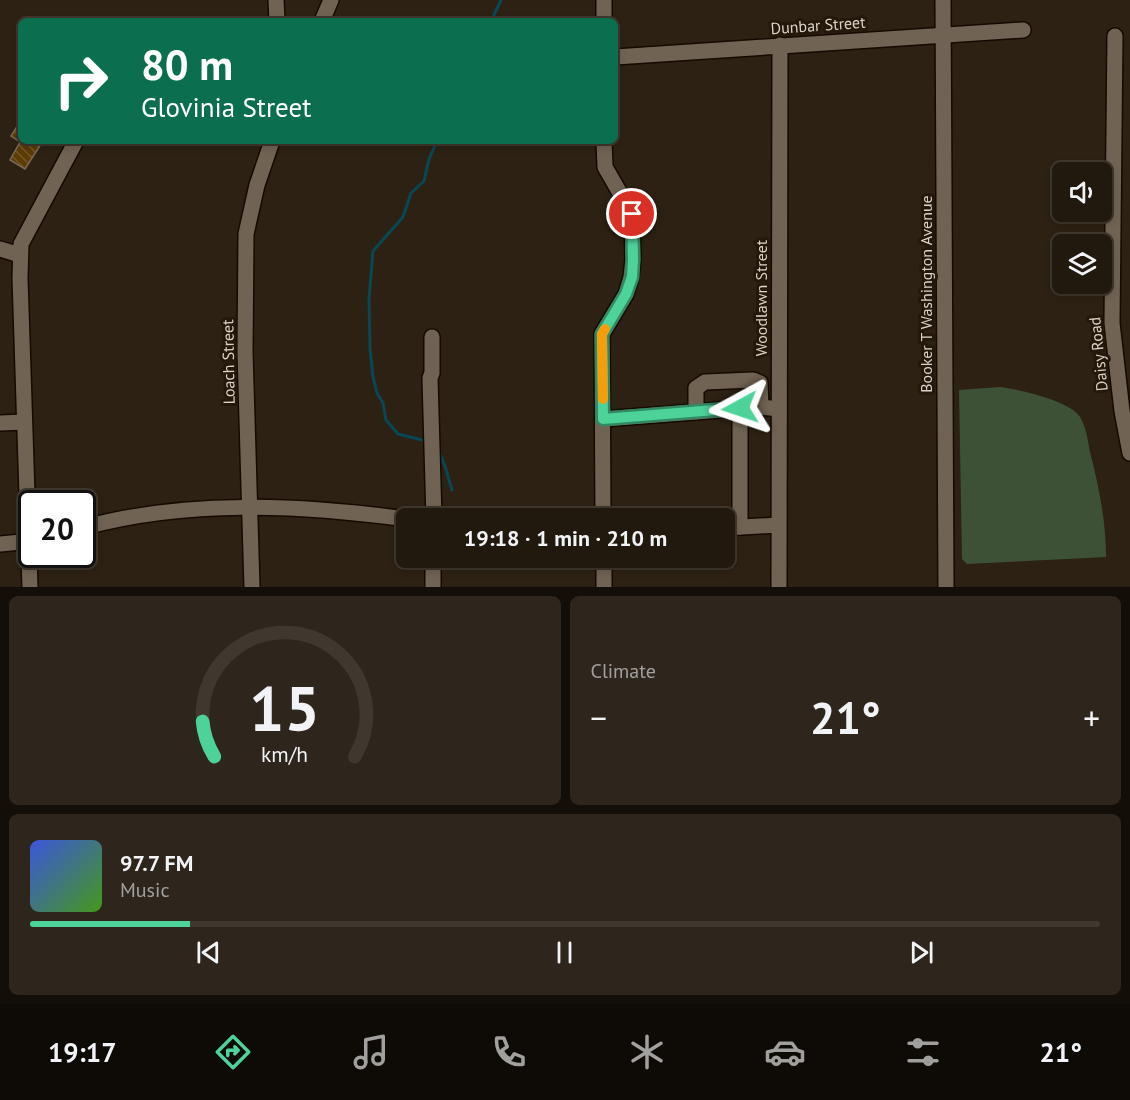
<!DOCTYPE html>
<meta charset="utf-8">
<style>
body{margin:0;font-family:"PT Sans",sans-serif;background:#2e261c;color:#f1f3f6;height:100vh;display:flex;flex-direction:column;font-size:22px;white-space:nowrap}
*{box-sizing:border-box;margin:0}
p{font-size:20px;color:#a2a09e}
.icon{flex:none;width:33px;height:33px;fill:none;stroke:currentColor;stroke-width:2;stroke-linecap:round;stroke-linejoin:round}
.map{position:relative;height:587px;overflow:hidden}
.drawer{display:flex;flex-direction:column;gap:9px;padding:9px;background:#130e08;flex:1}
.drawer>*{flex:none}
.hud{position:absolute;left:18px;top:18px;width:600px;height:126px;border-radius:9px;box-shadow:0 3px 9px #0003,0 0 0 2px #3f382e;background:#0b6e4f;color:#fff;overflow:hidden}
.fabs{position:absolute;left:1052px;top:162px;display:grid;gap:12px}
.fabs a{display:grid;place-items:center;width:60px;height:60px;border-radius:9px;background:#22190e;box-shadow:0 3px 9px #0003,0 0 0 2px #3f382e;font-size:30px}
.speed{position:absolute;left:18px;top:490px;display:flex;gap:12px;font-size:30px;font-weight:700;text-align:center}
.speed>*{display:grid;place-content:center;width:78px;height:78px;border-radius:50%;background:#22190e;box-shadow:0 3px 9px #0003,0 0 0 2px #3f382e;line-height:1}
.speed .limit{border:3px solid #111;border-radius:9px;background:#fff;color:#111}
.pin{position:absolute;display:grid;place-items:center;width:51px;height:51px;color:#fff;margin:-26px;border:3px solid #fff;border-radius:50%;box-shadow:0 2px 6px #0007}
.me{position:absolute;width:66px;margin:-33px;rotate:265deg;stroke-linejoin:round;filter:drop-shadow(0 0 4px #0008)}
.turn{display:flex;align-items:center;gap:21px;height:126px;padding:0 24px;font-size:27px}
.turn .icon{width:78px;height:78px;stroke-width:2.5}
.turn b{display:block;font-size:42px;line-height:51px}
.big{font-size:45px;font-weight:700;line-height:1.1}
.drawer .widget{flex:1;display:flex;flex-direction:column;justify-content:center;gap:9px;min-width:0;padding:0 21px;border-radius:9px;background:#2e261c}
.drawer .dial{align-items:center;gap:0}
.dial svg{height:156px;overflow:visible;fill:none;stroke:#3f382e;stroke-width:7;stroke-linecap:round;text-anchor:middle}
.dial text{fill:#f1f3f6;stroke:none}
.song{display:flex;align-items:center;gap:18px}
.cover{width:72px;height:72px;border-radius:9px;background:linear-gradient(135deg,hsl(230 70% 55%),hsl(100 70% 35%))}
.played{height:6px;border-radius:3px;background:linear-gradient(90deg,#4dd39a 15%,#3f382e 15%)}
.keys{display:flex;justify-content:space-around;direction:ltr}
.heat{display:flex;justify-content:space-between;align-items:center;font-size:33px;direction:ltr}
.drawer .tiles{flex:1;display:grid;gap:9px;grid-template-columns:1fr 1fr}
.widget:last-child{grid-column:span 2}
.trip{position:absolute;left:396px;top:508px;width:339px;height:60px;border-radius:9px;background:#22190e;box-shadow:0 3px 9px #0003,0 0 0 2px #3f382e;font-weight:700;line-height:60px;text-align:center}
.menu{display:flex;height:96px;justify-content:space-around;align-items:center;background:#0e0a06;color:#a2a09e}
.menu .icon{width:42px;height:42px}
.menu .selected{color:#4dd39a}
.menu b{font-size:27px;color:#f1f3f6}
.map>svg:first-child{display:block}
.green{fill:#3d5136}
.lines{fill:none;stroke-linecap:round;stroke-linejoin:round}
.stream{stroke:#084756;stroke-width:3}
.building{fill:url(#building-back-hatch);stroke:#796b5a;stroke-width:1.5}
.minor-casing{stroke:#150a01;stroke-width:18}
.minor{stroke:#716353;stroke-width:15}
.route-casing{stroke:#328964;stroke-width:15}
.route{stroke:#4dd39a;stroke-width:10}
.slow{stroke:#f59e0b;stroke-width:10}
.labels{text-anchor:middle;stroke-width:6;stroke-linejoin:round;paint-order:stroke}
.street-label{font-size:16px;fill:#dad2c9;stroke:#231809}
</style>
<div class="map">
<svg width="1130" height="587" viewBox="0 0 1130 587">
<defs>
<pattern id="building-back-hatch" width="6" height="6" patternUnits="userSpaceOnUse" patternTransform="scale(1.5)"><rect width="6" height="6" fill="#5c3b05"/><path d="M-1 5l2 2M0 0l6 6M5-1l2 2" fill="none" stroke="#735628"/></pattern>
</defs>
<rect width="100%" height="100%" fill="#2d2113"/>
<path class="green" d="M1000,387C1018,389 1071,401 1080,417C1086,426 1088,441 1090,452C1099,487 1106,521 1106,557L967,564L962,559L959,390Z"/>
<g class="lines">
<g class="stream">
<path d="M491,21L501,0"/>
<path d="M426,441L398,434L386,420L383,403L377,393L373,377L370,349L369,299L373,251L403,217L411,193L424,181L429,159L437,141"/>
<path d="M439,452L445,466L452,490"/>
</g>
</g>
<path class="building" d="M21,120V141H43L25,169L10,160L20,142L11,136Z"/>
<g class="lines">
<defs>
<g id="minor">
<path d="M276,0L277,21"/>
<path d="M604,0V21"/>
<path d="M943,0L946,587"/>
<path d="M322,21L331,0"/>
<path d="M1115,36L1112,323L1122,411L1130,453"/>
<path d="M615,57L1023,30"/>
<path d="M0,249L20,255"/>
<path d="M432,337V373L430,378L434,519"/>
<path d="M696,412V388L705,382L753,380L760,383L761,407"/>
<path d="M603,419L761,407L779,409"/>
<path d="M0,423L24,422"/>
<path d="M603,519L602,334L626,294L631,277L633,259L632,214L605,167L604,141"/>
<path d="M740,527V408"/>
<path d="M82,528C187,499 300,505 406,519"/>
<path d="M724,528L778,525"/>
<path d="M0,544L32,541"/>
<path d="M604,558V587"/>
<path d="M30,587L20,278L21,244L76,141"/>
<path d="M252,587L245,352L246,234L257,185L272,141"/>
<path d="M433,587V558"/>
<path d="M779,587L780,45"/>
</g>
</defs>
<use href="#minor" class="minor-casing"/>
<use href="#minor" class="minor"/>
</g>
<g class="lines">
<defs>
<path id="route" d="M632,214L633,260L632,277L626,294L602,334L603,419L740,408"/>
</defs>
<use href="#route" class="route-casing"/>
<use href="#route" class="route"/>
<path class="slow" d="M603,399L602,334L605,329"/>
</g>
<g class="labels">
<g class="street-label">
<text transform="translate(818 25) rotate(-4)" y="6">Dunbar Street</text>
<text transform="translate(926 294) rotate(-90)" y="6">Booker T Washington Avenue</text>
<text transform="translate(761 298) rotate(-90)" y="6">Woodlawn Street</text>
<text transform="translate(1098 354) rotate(-96)" y="6">Daisy Road</text>
<text transform="translate(228 362) rotate(-91)" y="6">Loach Street</text>
</g>
</g>
</svg>
<div class="fabs">
<a><svg class="icon" aria-label="sound" viewBox="0 0 24 24"><path d="M4 9h4l5-4v14l-5-4H4zM17 9q2 3 0 6"/></svg></a>
<a><svg class="icon" aria-label="layers" viewBox="0 0 24 24"><path d="M12 4l9 5-9 5-9-5zM3 14l9 5 9-5"/></svg></a>
</div>
<div class="speed"><div class="limit">20</div></div>
<div class="pin" style="left:632px;top:214px;background:#d93025"><svg class="icon" aria-label="arrive" viewBox="0 0 24 24"><path d="M6 21V4h12l-3 4 3 4H6"/></svg></div>
<svg class="me" style="left:740px;top:408px" viewBox="-20 -20 40 40"><path d="M0-17L14 15 0 8-14 15z" fill="#4dd39a" stroke="#fff" stroke-width="4"/></svg>
<div class="trip">19:18 · 1 min · 210 m</div>
<div class="hud">
<div class="turn"><svg class="icon" aria-label="right" viewBox="0 0 24 24"><path d="M7 20v-9h11M14 6l5 5-5 5"/></svg><div><b>80 m</b>Glovinia Street</div></div>
</div>
</div>
<section class="drawer">
<div class="tiles">
<div class="widget dial"><svg viewBox="0 0 100 80">
<path d="M14 69A42 42 0 1 1 86 69"/>
<path d="M14 69A42 42 0 0 1 8 51" stroke="#4dd39a"/>
<text x="50" y="56" font-size="32" font-weight="700">15</text>
<text x="50" y="72" font-size="11">km/h</text>
</svg></div>
<div class="widget"><p>Climate</p>
<div class="heat"><a>−</a><b class="big">21°</b><a>+</a></div>
</div>
<div class="widget">
<div class="song"><i class="cover"></i><div><b>97.7 FM</b><p>Music</p></div></div>
<div class="played"></div>
<div class="keys"><svg class="icon" aria-label="previous" viewBox="0 0 24 24"><path d="M18 5L8 12l10 7zM5 5v14"/></svg><svg class="icon" aria-label="pause" viewBox="0 0 24 24"><path d="M8 5v14M16 5v14"/></svg><svg class="icon" aria-label="next" viewBox="0 0 24 24"><path d="M6 5l10 7-10 7zM19 5v14"/></svg></div>
</div>
</div>
</section>
<nav class="menu">
<b>19:17</b>
<svg class="icon selected" aria-label="directions" viewBox="0 0 24 24"><path d="M12 3l9 9-9 9-9-9zM9 14v-3h6M13 9l2 2-2 2"/></svg>
<svg class="icon" aria-label="music" viewBox="0 0 24 24"><path d="M9 18V5l10-2v13"/><circle cx="6" cy="18" r="3"/><circle cx="16" cy="16" r="3"/></svg>
<svg class="icon" aria-label="phone" viewBox="0 0 24 24"><path d="M5 4h4l2 5-3 2q2 4 5 5l2-3 5 2v4C11 20 4 13 5 4z"/></svg>
<svg class="icon" aria-label="climate" viewBox="0 0 24 24"><path d="M12 3v18M4 7l16 10M4 17L20 7"/></svg>
<svg class="icon" aria-label="car" viewBox="0 0 24 24"><path d="M5 17H2v-5l4-1 3-4h7l3 4 3 1v5h-3M9 17h6M6 11h13"/><circle cx="7" cy="17" r="2"/><circle cx="17" cy="17" r="2"/></svg>
<svg class="icon" aria-label="filters" viewBox="0 0 24 24"><path d="M4 7h16M4 17h16"/><circle cx="9" cy="7" r="2"/><circle cx="15" cy="17" r="2"/></svg>
<b>21°</b>
</nav>
